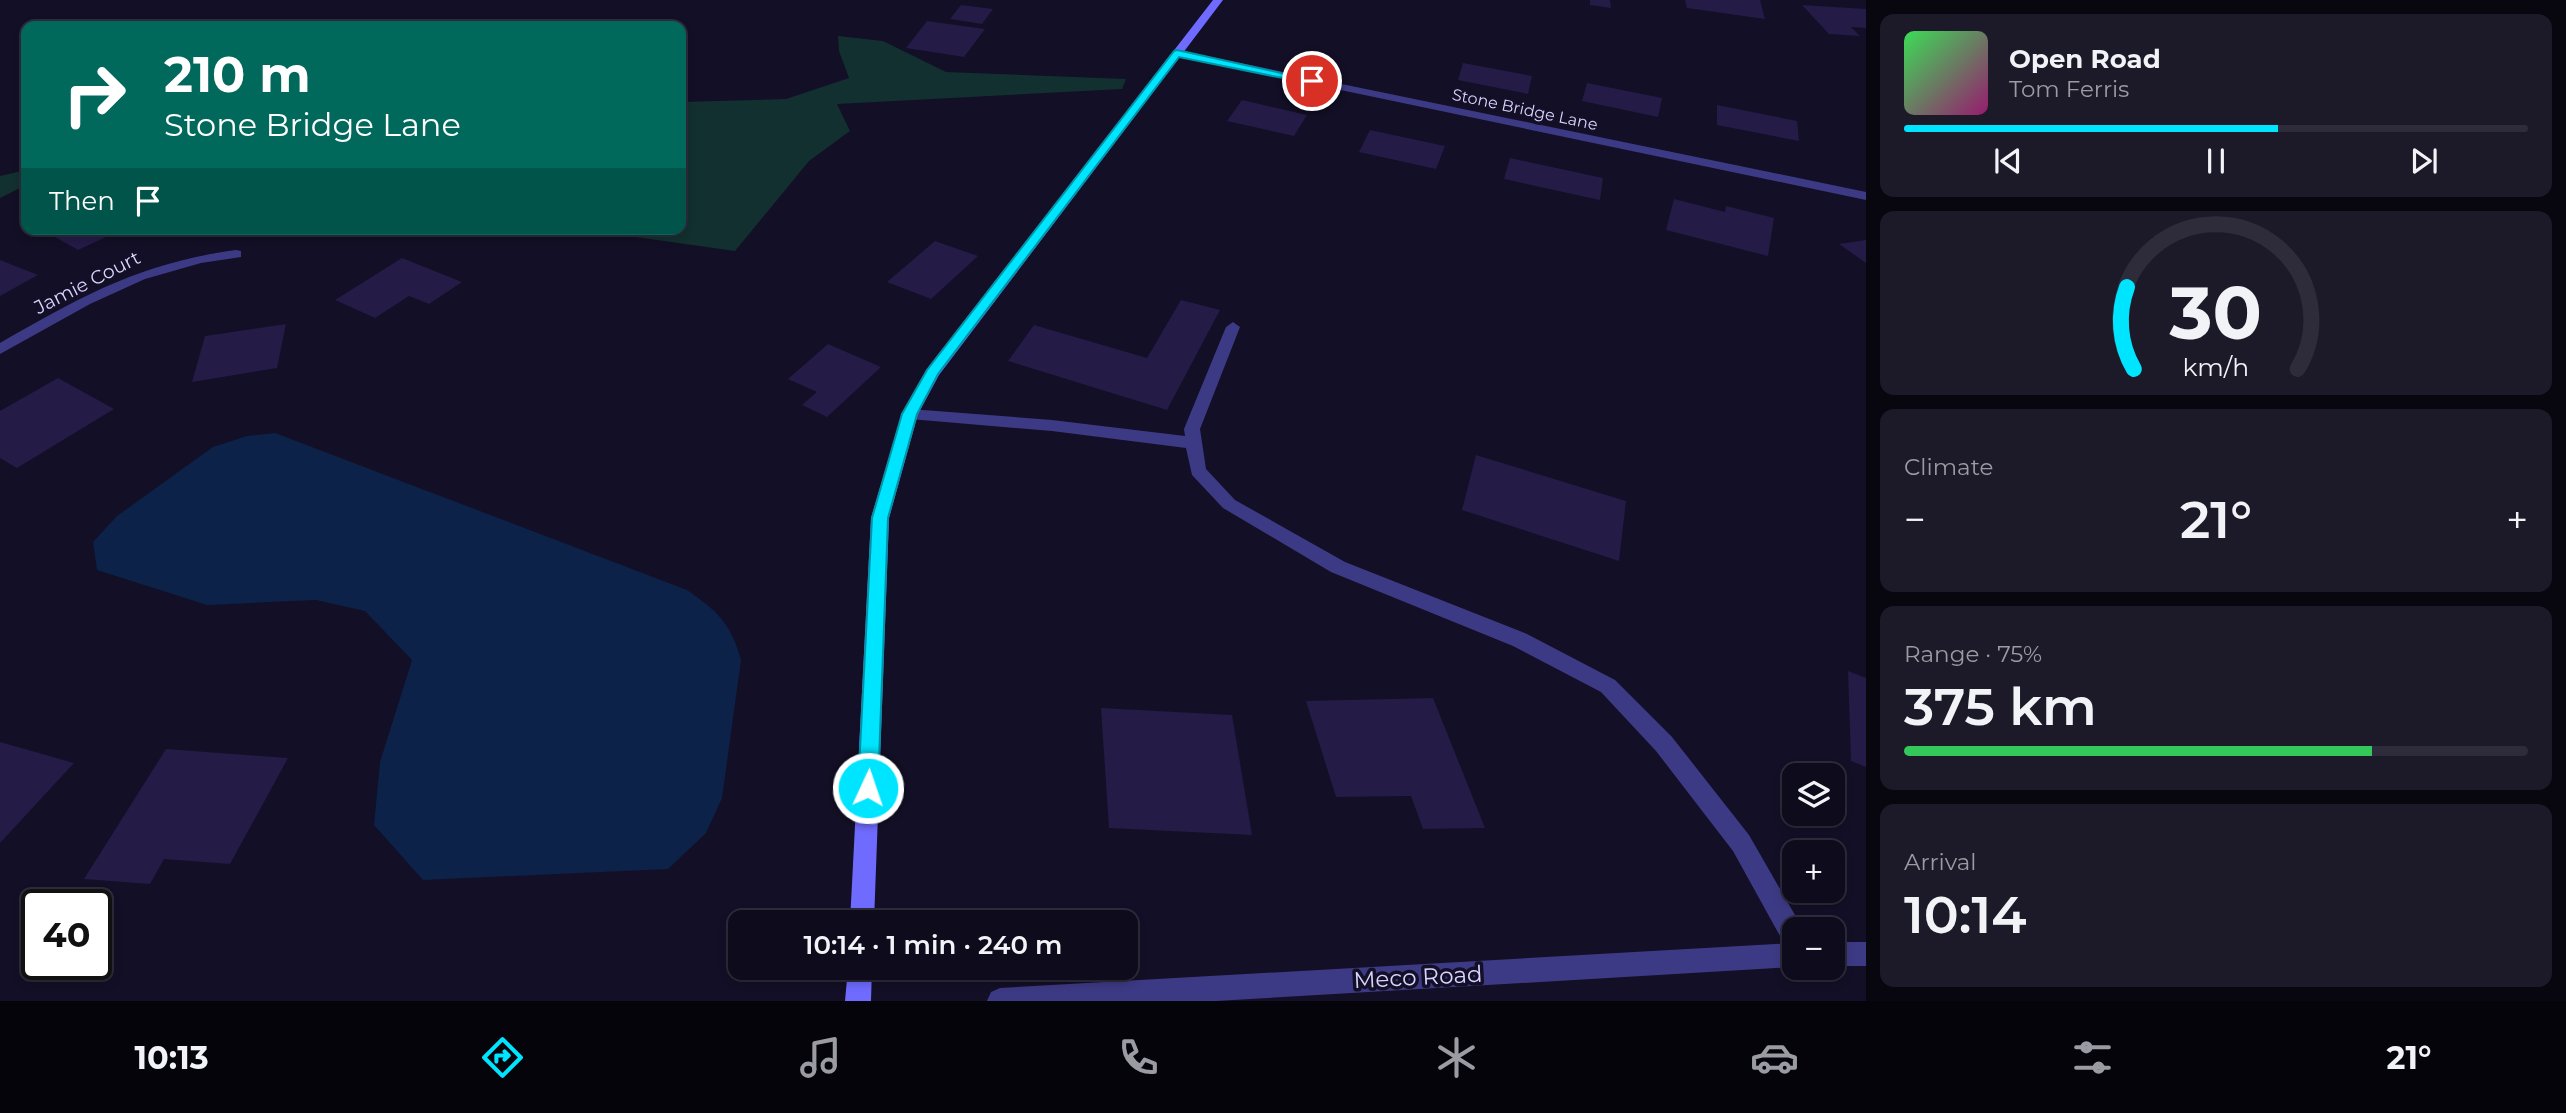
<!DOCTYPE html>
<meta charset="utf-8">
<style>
body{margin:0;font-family:Montserrat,sans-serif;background:#1c1929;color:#f1f3f6;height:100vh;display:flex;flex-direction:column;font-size:26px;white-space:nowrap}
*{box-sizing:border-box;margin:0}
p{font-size:23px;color:#9b9ba3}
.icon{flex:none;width:38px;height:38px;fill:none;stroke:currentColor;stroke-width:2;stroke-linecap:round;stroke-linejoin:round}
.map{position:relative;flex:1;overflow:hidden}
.panel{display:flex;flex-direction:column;gap:14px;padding:14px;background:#08060f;width:700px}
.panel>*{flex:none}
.banner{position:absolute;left:21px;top:21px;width:665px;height:214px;border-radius:14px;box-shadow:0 4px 10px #0003,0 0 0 2px #2e2b3b;background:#00695c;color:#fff;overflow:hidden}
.fabs{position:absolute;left:1782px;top:763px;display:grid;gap:14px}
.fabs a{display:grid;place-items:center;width:63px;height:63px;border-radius:14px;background:#0e0b1c;box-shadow:0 4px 10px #0003,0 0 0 2px #2e2b3b;font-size:35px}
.speed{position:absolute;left:21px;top:889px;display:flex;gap:14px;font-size:35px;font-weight:700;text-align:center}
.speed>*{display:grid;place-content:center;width:91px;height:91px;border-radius:50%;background:#0e0b1c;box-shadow:0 4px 10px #0003,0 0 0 2px #2e2b3b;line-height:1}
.speed .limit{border:4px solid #111;border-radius:10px;background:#fff;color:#111}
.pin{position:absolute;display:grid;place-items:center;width:60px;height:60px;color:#fff;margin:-30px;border:4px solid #fff;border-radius:50%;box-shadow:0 2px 7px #0007}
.me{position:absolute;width:77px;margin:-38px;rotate:3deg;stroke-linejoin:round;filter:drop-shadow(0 0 5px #0008)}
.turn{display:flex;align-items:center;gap:24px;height:147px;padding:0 28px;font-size:32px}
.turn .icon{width:91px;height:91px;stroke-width:2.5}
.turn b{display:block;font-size:49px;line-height:60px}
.then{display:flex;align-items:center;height:66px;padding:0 28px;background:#0003;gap:14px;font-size:26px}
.big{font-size:52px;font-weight:600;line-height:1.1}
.panel .card{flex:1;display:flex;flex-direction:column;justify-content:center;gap:10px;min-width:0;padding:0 24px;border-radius:14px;background:#1c1929}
.panel .dial{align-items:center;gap:0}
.dial svg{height:182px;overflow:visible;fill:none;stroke:#2e2b3b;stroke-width:7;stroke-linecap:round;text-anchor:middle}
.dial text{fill:#f1f3f6;stroke:none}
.song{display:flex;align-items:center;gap:21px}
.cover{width:84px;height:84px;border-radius:10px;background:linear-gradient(135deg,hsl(130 70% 55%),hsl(320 70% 35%))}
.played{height:7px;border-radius:4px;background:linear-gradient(90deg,#00e5ff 60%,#2e2b3b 60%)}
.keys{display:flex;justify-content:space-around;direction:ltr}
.heat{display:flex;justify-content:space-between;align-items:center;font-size:38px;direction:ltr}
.charge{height:10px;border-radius:5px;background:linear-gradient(90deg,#34c759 75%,#2e2b3b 0)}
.trip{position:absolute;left:728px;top:910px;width:410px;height:70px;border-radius:14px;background:#0e0b1c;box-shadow:0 4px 10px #0003,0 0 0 2px #2e2b3b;font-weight:600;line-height:70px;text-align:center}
.tabs{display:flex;height:112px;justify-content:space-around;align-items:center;background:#06040b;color:#9b9ba3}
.tabs .icon{width:49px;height:49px}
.tabs .selected{color:#00e5ff}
.tabs b{font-size:32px;color:#f1f3f6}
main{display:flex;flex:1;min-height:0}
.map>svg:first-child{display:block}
.green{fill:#12302f}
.water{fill:#0c2248}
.building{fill:#241b47}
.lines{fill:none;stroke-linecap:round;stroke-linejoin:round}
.lane{fill:#3d3a85;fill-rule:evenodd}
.street{fill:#3d3a85;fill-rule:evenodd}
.secondary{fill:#6f6bff;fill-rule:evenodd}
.route{fill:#00e5ff;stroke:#0095a6;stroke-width:2}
.labels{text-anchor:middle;stroke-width:7;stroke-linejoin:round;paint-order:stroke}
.far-street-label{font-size:16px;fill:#d9d4ff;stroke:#130f26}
.street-label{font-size:19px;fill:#d9d4ff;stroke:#130f26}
.near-street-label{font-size:23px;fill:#d9d4ff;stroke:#130f26}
</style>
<main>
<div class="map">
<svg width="1866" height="1001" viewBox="0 0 1866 1001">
<rect width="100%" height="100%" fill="#130f26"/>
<g class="green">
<path d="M838,36L883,41L946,72L1126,79L1122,89L837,104L850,131L809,161L735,251L593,231V229H681V102L786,99L849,78L839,51Z"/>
<path d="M26,170V185L0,198V176Z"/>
</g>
<path class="water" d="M275,433L687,590C717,611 731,623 741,660L722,798L706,833L668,869L423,880L374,825L380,762L412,660L365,611L316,600L207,605L97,570L93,542L117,516L213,447L247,436Z"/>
<g class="building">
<path d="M1590,0H1610L1611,8L1590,5Z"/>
<path d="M1685,0H1760L1765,19L1687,8Z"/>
<path d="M961,5L993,9L982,24L950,19Z"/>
<path d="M1802,5L1866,9V28L1851,27L1860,36L1829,34Z"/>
<path d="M927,21L985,29L964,57L906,48Z"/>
<path d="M1463,63L1532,76L1528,94L1458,80Z"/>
<path d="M1587,83L1662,98L1658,117L1582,101Z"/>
<path d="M1242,100L1307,115L1294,136L1227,121Z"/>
<path d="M1717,105L1797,121L1799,141L1717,125Z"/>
<path d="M1370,130L1445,146L1436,169L1359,152Z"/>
<path d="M1510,158L1603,178L1600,200L1504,179Z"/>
<path d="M1674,199L1725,212L1726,206L1774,218L1768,256L1666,230Z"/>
<path d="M57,229H123L78,250L48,233Z"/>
<path d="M1866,240V263L1839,244Z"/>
<path d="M935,241L978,256L931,299L887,282Z"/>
<path d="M402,258L462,282L429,304L409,296L375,318L335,300Z"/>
<path d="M0,260L38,275L0,296Z"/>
<path d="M1181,300L1220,310L1167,410L1008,361L1034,325L1147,358Z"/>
<path d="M286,324L277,368L192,382L205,336Z"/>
<path d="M828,344L881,367L827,417L802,405L817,392L788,379Z"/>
<path d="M58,378L114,409L17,468L0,458V411Z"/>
<path d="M1476,455L1626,501L1619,561L1462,510Z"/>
<path d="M1848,671L1866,678V767L1851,761Z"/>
<path d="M1433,698L1485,828L1423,829L1411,796L1336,797L1306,701Z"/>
<path d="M1101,708L1232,715L1252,835L1109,828Z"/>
<path d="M0,742L74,763L0,843Z"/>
<path d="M166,749L288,758L230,864L164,859L150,884L84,879Z"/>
</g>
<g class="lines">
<path class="lane" d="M1233,322L1240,327L1200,429L1206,469L1235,500L1345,562L1527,634L1615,680L1672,737L1749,835L1803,929H1794V948L1785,945L1733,851L1656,751L1601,692L1513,646L1331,572L1223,508L1192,475L1186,448L1052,431L910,419L902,414L910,409L1052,420L1185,436L1184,429L1226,327Z"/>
<g class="street">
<path d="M1177,50L1866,192V200L1173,55L1172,53Z"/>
<path d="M236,250L241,251V257L201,263L145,279L90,304L0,354V343C82,296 140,263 236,250Z"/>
<rect x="1832" y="942" width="34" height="24"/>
<path d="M1794,943V967L1216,1001H987L991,992L1000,988Z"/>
</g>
<g class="secondary">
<path d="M1213,0H1223L939,375L918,414L889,518L874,922H850L871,518L902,414L927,369Z"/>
<path d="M848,968H872L871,1001H845Z"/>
</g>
</g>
<path class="route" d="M1177,50L1317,81L1312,84L1179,57L938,374L917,414L888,518L878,788L875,794L868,796L861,794L858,788L872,518L902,414L927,370L1174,51Z"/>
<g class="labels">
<g class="far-street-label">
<text transform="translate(1525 109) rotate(12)" y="6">Stone Bridge Lane</text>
</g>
<g class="street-label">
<text transform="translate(87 282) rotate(-27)" y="7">Jamie Court</text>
</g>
<g class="near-street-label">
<text transform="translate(1418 977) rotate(-3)" y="8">Meco Road</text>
</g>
</g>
</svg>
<div class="fabs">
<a><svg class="icon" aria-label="layers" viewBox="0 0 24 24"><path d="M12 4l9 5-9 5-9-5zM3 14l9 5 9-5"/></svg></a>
<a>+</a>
<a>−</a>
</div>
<div class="speed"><div class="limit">40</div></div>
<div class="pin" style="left:1312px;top:81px;background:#d93025"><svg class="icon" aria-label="arrive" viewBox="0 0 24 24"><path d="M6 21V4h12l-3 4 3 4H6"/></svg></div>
<svg class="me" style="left:868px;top:788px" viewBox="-20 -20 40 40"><circle r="17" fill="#00e5ff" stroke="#fff" stroke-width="3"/><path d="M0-11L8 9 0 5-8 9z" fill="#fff"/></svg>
<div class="trip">10:14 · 1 min · 240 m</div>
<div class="banner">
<div class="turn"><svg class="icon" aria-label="right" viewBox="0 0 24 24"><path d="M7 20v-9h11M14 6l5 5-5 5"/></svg><div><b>210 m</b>Stone Bridge Lane</div></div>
<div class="then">Then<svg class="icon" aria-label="arrive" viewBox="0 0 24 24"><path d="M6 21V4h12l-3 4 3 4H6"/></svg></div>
</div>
</div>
<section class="panel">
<div class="card">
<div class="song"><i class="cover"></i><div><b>Open Road</b><p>Tom Ferris</p></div></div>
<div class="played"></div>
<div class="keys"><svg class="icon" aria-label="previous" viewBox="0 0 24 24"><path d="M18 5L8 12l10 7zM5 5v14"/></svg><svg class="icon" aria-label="pause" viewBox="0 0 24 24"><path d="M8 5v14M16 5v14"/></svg><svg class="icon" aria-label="next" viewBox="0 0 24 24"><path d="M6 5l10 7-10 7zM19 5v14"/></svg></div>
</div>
<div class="card dial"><svg viewBox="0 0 100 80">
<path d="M14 69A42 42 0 1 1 86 69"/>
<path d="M14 69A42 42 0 0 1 11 33" stroke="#00e5ff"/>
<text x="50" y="56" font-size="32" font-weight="700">30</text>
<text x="50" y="72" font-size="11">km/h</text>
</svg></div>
<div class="card"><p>Climate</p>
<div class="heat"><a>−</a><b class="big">21°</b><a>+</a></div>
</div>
<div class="card"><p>Range · 75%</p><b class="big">375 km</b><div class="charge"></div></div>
<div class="card"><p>Arrival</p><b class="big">10:14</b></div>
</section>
</main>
<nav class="tabs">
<b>10:13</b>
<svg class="icon selected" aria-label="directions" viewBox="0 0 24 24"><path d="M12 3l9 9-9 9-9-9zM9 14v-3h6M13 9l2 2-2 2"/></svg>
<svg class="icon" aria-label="music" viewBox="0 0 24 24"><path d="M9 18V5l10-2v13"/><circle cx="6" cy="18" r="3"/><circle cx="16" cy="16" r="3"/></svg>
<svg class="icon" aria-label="phone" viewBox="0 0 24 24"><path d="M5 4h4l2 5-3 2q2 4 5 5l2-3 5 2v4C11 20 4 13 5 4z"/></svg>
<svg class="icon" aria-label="climate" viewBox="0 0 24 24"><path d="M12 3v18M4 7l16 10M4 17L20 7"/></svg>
<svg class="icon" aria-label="car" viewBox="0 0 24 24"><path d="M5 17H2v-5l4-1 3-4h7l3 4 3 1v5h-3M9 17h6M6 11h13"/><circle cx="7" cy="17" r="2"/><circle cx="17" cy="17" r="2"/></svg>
<svg class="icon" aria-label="filters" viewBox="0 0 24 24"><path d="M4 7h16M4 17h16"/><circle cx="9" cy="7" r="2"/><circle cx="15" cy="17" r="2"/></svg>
<b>21°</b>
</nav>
